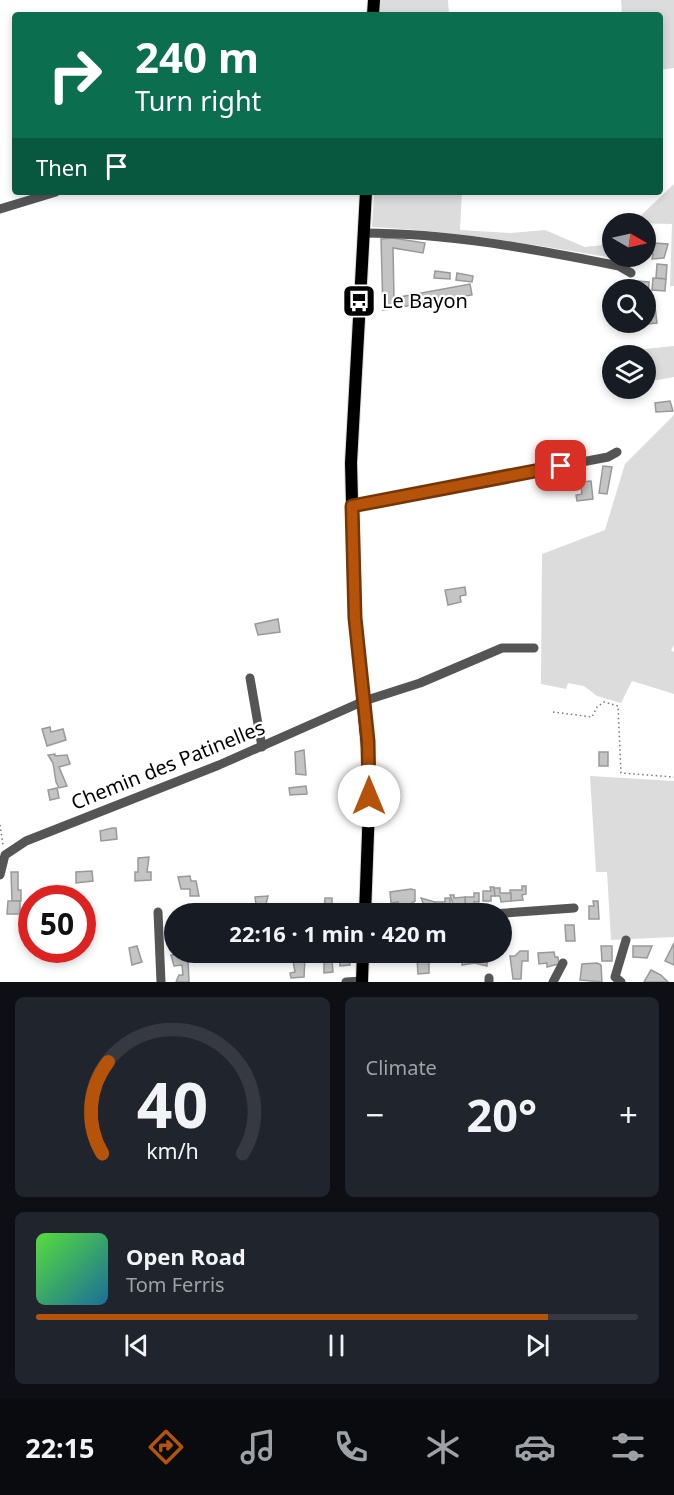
<!DOCTYPE html>
<meta charset="utf-8">
<style>
body{margin:0;font-family:"Noto Sans",sans-serif;background:#20242c;color:#f1f3f6;height:100vh;display:flex;flex-direction:column;font-size:22px;white-space:nowrap}
*{box-sizing:border-box;margin:0}
p{font-size:20px;color:#9ea1a6}
.icon{flex:none;width:33px;height:33px;fill:none;stroke:currentColor;stroke-width:2;stroke-linecap:round;stroke-linejoin:round}
.map{position:relative;height:982px;overflow:hidden}
.drawer{display:flex;flex-direction:column;gap:15px;padding:15px;background:#0d0f14;flex:1}
.drawer>*{flex:none}
.hud{position:absolute;left:12px;top:12px;width:651px;height:183px;border-radius:6px;box-shadow:0 3px 9px #0003;background:#0b6e4f;color:#fff;overflow:hidden}
.needle{width:39px;rotate:99deg}
.fabs{position:absolute;left:602px;top:213px;display:grid;gap:12px}
.fabs a{display:grid;place-items:center;width:54px;height:54px;border-radius:50%;background:#171b24;box-shadow:0 3px 9px #0003;font-size:30px}
.speed{position:absolute;left:18px;top:885px;display:flex;gap:12px;font-size:30px;font-weight:700;text-align:center}
.speed>*{display:grid;place-content:center;width:78px;height:78px;border-radius:50%;background:#171b24;box-shadow:0 3px 9px #0003;line-height:1}
.speed .limit{border:9px solid #d22;background:#fff;color:#111}
.pin{position:absolute;display:grid;place-items:center;width:51px;height:51px;color:#fff;margin:-26px;border-radius:12px;box-shadow:0 3px 9px #0006}
.me{position:absolute;width:66px;margin:-33px;rotate:0deg;stroke-linejoin:round;filter:drop-shadow(0 0 4px #0008)}
.turn{display:flex;align-items:center;gap:21px;height:126px;padding:0 24px;font-size:27px}
.turn .icon{width:78px;height:78px;stroke-width:2.5}
.turn b{display:block;font-size:42px;line-height:51px}
.then{display:flex;align-items:center;height:57px;padding:0 24px;background:#0003;gap:12px;font-size:22px}
.big{font-size:45px;font-weight:700;line-height:1.1}
.drawer .widget{flex:1;display:flex;flex-direction:column;justify-content:center;gap:9px;min-width:0;padding:0 21px;border-radius:9px;background:#20242c}
.drawer .dial{align-items:center;gap:0}
.dial svg{height:156px;overflow:visible;fill:none;stroke:#363941;stroke-width:7;stroke-linecap:round;text-anchor:middle}
.dial text{fill:#f1f3f6;stroke:none}
.song{display:flex;align-items:center;gap:18px}
.cover{width:72px;height:72px;border-radius:9px;background:linear-gradient(135deg,hsl(110 70% 55%),hsl(200 70% 35%))}
.played{height:6px;border-radius:3px;background:linear-gradient(90deg,#b45309 85%,#363941 85%)}
.keys{display:flex;justify-content:space-around;direction:ltr}
.heat{display:flex;justify-content:space-between;align-items:center;font-size:33px;direction:ltr}
.drawer .tiles{flex:1;display:grid;gap:15px;grid-template-columns:1fr 1fr}
.widget:last-child{grid-column:span 2}
.trip{position:absolute;left:164px;top:903px;width:348px;height:60px;border-radius:30px;background:#171b24;box-shadow:0 3px 9px #0003;font-weight:700;line-height:60px;text-align:center}
.dock{display:flex;height:96px;justify-content:space-around;align-items:center;background:#090b0e;color:#9ea1a6}
.dock .icon{width:42px;height:42px}
.dock .current{color:#b45309}
.dock b{font-size:27px;color:#f1f3f6}
.map>svg:first-child{display:block}
.green{fill:#dcdcdc}
.building{fill:#c4c4c4;stroke:#999;stroke-width:1.5}
.lines{fill:none;stroke-linecap:round;stroke-linejoin:round}
.major-casing{stroke:#dbdbdb;stroke-width:14}
.path{stroke:#777;stroke-width:1.5;stroke-dasharray:1.5 3;stroke-linecap:butt}
.minor{stroke:#555;stroke-width:9}
.major{stroke:#000;stroke-width:12}
.route-casing{stroke:#753606;stroke-width:15}
.route{stroke:#b45309;stroke-width:10}
.labels{text-anchor:middle;stroke-width:4.5;stroke-linejoin:round;paint-order:stroke}
.poi-label{font-size:20px;fill:#000;stroke:#fff;text-anchor:start}
.street-label{font-size:20px;fill:#000;stroke:#fff}
</style>
<div class="map">
<svg width="674" height="982" viewBox="0 0 674 982">
<rect width="100%" height="100%" fill="#fff"/>
<g class="green">
<path d="M380,0H448L449,15H380Z"/>
<path d="M621,0H674V68L660,70V15H622Z"/>
<path d="M674,184V286H670L672,224L633,223Z"/>
<path d="M374,192H462L460,230L511,233L545,230L585,247L612,244V256L620,257L618,259C537,245 455,231 372,227Z"/>
<path d="M674,346V377L645,382V356L636,355L634,350Z"/>
<path d="M674,415V645L671,650L674,652V694L632,681L621,703L597,696L584,686L568,683L566,689L541,684L542,554L605,530L625,464Z"/>
<path d="M590,776L674,781V937L611,940L607,872H596Z"/>
</g>
<g class="building">
<path d="M393,238L425,243L423,253L393,248L394,298L470,284L472,295L383,310L381,239Z"/>
<path d="M653,243L668,244L664,258L652,259L653,254L649,253L650,245Z"/>
<path d="M657,264L667,265L666,279L656,278Z"/>
<path d="M435,271L450,273V279L434,278Z"/>
<path d="M457,273L473,276L472,282L456,280Z"/>
<path d="M653,278L666,279L665,291L652,290Z"/>
<path d="M637,281L649,282L648,299H652L651,307H655L657,323L647,324L645,290H637Z"/>
<path d="M670,401L673,411L656,412L655,403Z"/>
<path d="M603,466L612,467L607,494L599,493Z"/>
<path d="M591,481L593,499L577,501L576,495L582,494L580,482Z"/>
<path d="M465,587L466,595L460,596L461,602L448,605L445,590Z"/>
<path d="M278,619L280,632L258,635L255,624Z"/>
<path d="M50,727L51,732L63,729L66,740L47,746L42,729Z"/>
<path d="M304,750L306,775L296,774L295,752Z"/>
<rect x="599" y="752" width="9" height="14"/>
<path d="M55,754V756L67,755L70,764L59,767L67,786L59,788L56,782L53,763L48,755Z"/>
<path d="M306,786L307,794L290,795L289,788Z"/>
<path d="M57,788L59,798L50,800L48,790Z"/>
<path d="M112,828H116L117,839L101,841L100,831Z"/>
<path d="M149,857L147,872H151V880L135,881V872H138V858Z"/>
<path d="M92,871L93,881L76,883V872Z"/>
<path d="M11,872H18V890H21V901H12Z"/>
<path d="M190,876L191,881H196L199,896H190V889H181L178,877Z"/>
<path d="M522,886H526V894L522,895L523,900L511,901L510,890H522Z"/>
<path d="M490,887H494L495,896H491V901H483V891H491Z"/>
<path d="M494,888H500V893H511V901L501,902L500,896H495Z"/>
<path d="M411,889L415,890V901L409,905V913L397,914L398,902L391,903L390,892Z"/>
<path d="M474,893H479V902H474L475,906H465V897H474Z"/>
<path d="M450,895H454V898L465,897V906L454,907Z"/>
<path d="M268,896L266,904L256,905L255,897Z"/>
<path d="M325,898H332V914H324Z"/>
<path d="M421,898L435,902L436,910H426Z"/>
<path d="M445,898H450V904H446V909L436,910L435,902H445Z"/>
<path d="M8,901H20V914H7Z"/>
<path d="M593,901H598L599,919H589V906H594Z"/>
<path d="M565,925H574L575,941H566Z"/>
<path d="M674,943V965L665,961Z"/>
<path d="M137,946L142,962L132,965L129,948Z"/>
<path d="M601,946H612V961H602Z"/>
<path d="M633,946H652L647,958L633,957Z"/>
<path d="M520,951H528V961H522L521,979H513L510,956H515Z"/>
<path d="M339,952H349L350,965L340,966Z"/>
<path d="M554,952L555,957H558L559,964L547,967V963L539,964L538,953Z"/>
<path d="M171,955H181L182,959H188L189,982H176L179,975H183L182,965L174,966Z"/>
<path d="M302,955V960L305,959L304,977L291,978L290,973L295,972L293,961H289L288,956Z"/>
<path d="M470,955H474V963L462,965V957Z"/>
<path d="M474,955H478V958L487,957V966L474,963Z"/>
<path d="M324,957L332,960L333,972L324,973Z"/>
<path d="M429,958V973L418,974L417,959Z"/>
<path d="M597,963L601,965L602,982L580,980L582,964Z"/>
<path d="M651,970L661,975L668,982H644Z"/>
</g>
<g class="lines">
<defs>
<g id="major">
<path d="M373,15L374,0"/>
<path d="M365,914L370,779L355,618L351,463L366,192"/>
<path d="M362,982L363,952"/>
</g>
</defs>
<use href="#major" class="major-casing"/>
<g class="path">
<path d="M553,712L592,717L597,707L604,702L618,706L621,773L674,777"/>
<path d="M0,825L3,845"/>
</g>
<g class="minor">
<path d="M0,209L56,192"/>
<path d="M363,233C449,233 534,249 619,266L631,273"/>
<path d="M352,506L608,457L617,452"/>
<path d="M250,678L262,747"/>
<path d="M0,875L5,855L26,841L219,765L364,701L420,683L502,648H534"/>
<path d="M158,912L161,982"/>
<path d="M492,914L574,908"/>
<path d="M346,982L362,981"/>
<path d="M489,982V978"/>
<path d="M553,982L563,963"/>
<path d="M621,982L615,977L626,940"/>
</g>
<use href="#major" class="major"/>
</g>
<g class="lines">
<defs>
<path id="route" d="M369,796L368,741L355,618L352,506L561,466"/>
</defs>
<use href="#route" class="route-casing"/>
<use href="#route" class="route"/>
</g>
<defs>
<symbol id="bus-square" viewBox="-11 -11 22 22"><rect x="-9" y="-9" width="18" height="18" rx="4" fill="#000" stroke="#fff"/><path d="M-5-6H5V4H4V6H2V4H-2V6H-4V4H-5ZM-3.5-4V0h7V-4ZM-3.5 1.2v1.5H-2V1.2ZM2 1.2v1.5H3.5V1.2Z" fill="#fff"/></symbol>
</defs>
<g fill-rule="evenodd">
<use href="#bus-square" x="340" y="282" width="38" height="38"/>
</g>
<g class="labels">
<g class="poi-label">
<text x="382" y="308">Le Bayon</text>
</g>
<g class="street-label">
<text transform="translate(168 765) rotate(-22)" y="7">Chemin des Patinelles</text>
</g>
</g>
</svg>
<div class="fabs">
<a><svg class="needle" viewBox="-14 -14 28 28"><path d="M0-13l5 13h-10z" fill="#e53935"/><path d="M0 13l5-13h-10z" fill="#9ea1a6"/></svg></a>
<a><svg class="icon" aria-label="search" viewBox="0 0 24 24"><circle cx="10" cy="10" r="6"/><path d="M15 15l6 6"/></svg></a>
<a><svg class="icon" aria-label="layers" viewBox="0 0 24 24"><path d="M12 4l9 5-9 5-9-5zM3 14l9 5 9-5"/></svg></a>
</div>
<div class="speed"><div class="limit">50</div></div>
<div class="pin" style="left:561px;top:466px;background:#d93025"><svg class="icon" aria-label="arrive" viewBox="0 0 24 24"><path d="M6 21V4h12l-3 4 3 4H6"/></svg></div>
<svg class="me" style="left:369px;top:796px" viewBox="-20 -20 40 40"><circle r="19" fill="#fff"/><path d="M0-13L10 11 0 6-10 11z" fill="#b45309"/></svg>
<div class="trip">22:16 · 1 min · 420 m</div>
<div class="hud">
<div class="turn"><svg class="icon" aria-label="right" viewBox="0 0 24 24"><path d="M7 20v-9h11M14 6l5 5-5 5"/></svg><div><b>240 m</b>Turn right</div></div>
<div class="then">Then<svg class="icon" aria-label="arrive" viewBox="0 0 24 24"><path d="M6 21V4h12l-3 4 3 4H6"/></svg></div>
</div>
</div>
<section class="drawer">
<div class="tiles">
<div class="widget dial"><svg viewBox="0 0 100 80">
<path d="M14 69A42 42 0 1 1 86 69"/>
<path d="M14 69A42 42 0 0 1 17 22" stroke="#b45309"/>
<text x="50" y="56" font-size="32" font-weight="700">40</text>
<text x="50" y="72" font-size="11">km/h</text>
</svg></div>
<div class="widget"><p>Climate</p>
<div class="heat"><a>−</a><b class="big">20°</b><a>+</a></div>
</div>
<div class="widget">
<div class="song"><i class="cover"></i><div><b>Open Road</b><p>Tom Ferris</p></div></div>
<div class="played"></div>
<div class="keys"><svg class="icon" aria-label="previous" viewBox="0 0 24 24"><path d="M18 5L8 12l10 7zM5 5v14"/></svg><svg class="icon" aria-label="pause" viewBox="0 0 24 24"><path d="M8 5v14M16 5v14"/></svg><svg class="icon" aria-label="next" viewBox="0 0 24 24"><path d="M6 5l10 7-10 7zM19 5v14"/></svg></div>
</div>
</div>
</section>
<nav class="dock">
<b>22:15</b>
<svg class="icon current" aria-label="directions" viewBox="0 0 24 24"><path d="M12 3l9 9-9 9-9-9zM9 14v-3h6M13 9l2 2-2 2"/></svg>
<svg class="icon" aria-label="music" viewBox="0 0 24 24"><path d="M9 18V5l10-2v13"/><circle cx="6" cy="18" r="3"/><circle cx="16" cy="16" r="3"/></svg>
<svg class="icon" aria-label="phone" viewBox="0 0 24 24"><path d="M5 4h4l2 5-3 2q2 4 5 5l2-3 5 2v4C11 20 4 13 5 4z"/></svg>
<svg class="icon" aria-label="climate" viewBox="0 0 24 24"><path d="M12 3v18M4 7l16 10M4 17L20 7"/></svg>
<svg class="icon" aria-label="car" viewBox="0 0 24 24"><path d="M5 17H2v-5l4-1 3-4h7l3 4 3 1v5h-3M9 17h6M6 11h13"/><circle cx="7" cy="17" r="2"/><circle cx="17" cy="17" r="2"/></svg>
<svg class="icon" aria-label="filters" viewBox="0 0 24 24"><path d="M4 7h16M4 17h16"/><circle cx="9" cy="7" r="2"/><circle cx="15" cy="17" r="2"/></svg>
</nav>
